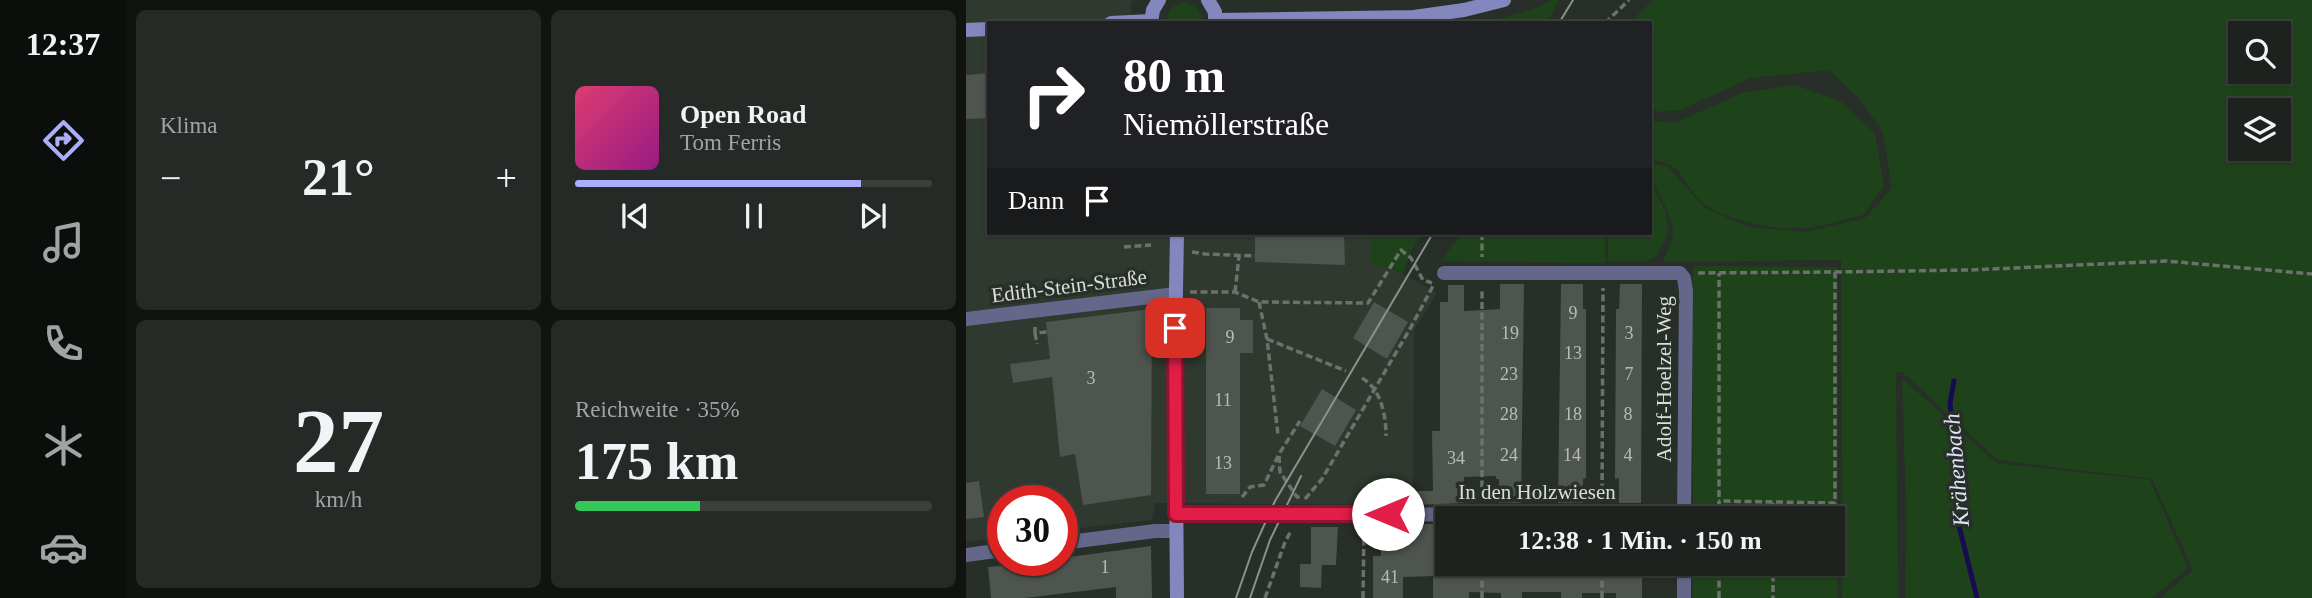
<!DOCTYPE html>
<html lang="de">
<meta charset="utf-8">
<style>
body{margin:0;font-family:Georgia,serif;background:#262a27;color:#f1f3f6;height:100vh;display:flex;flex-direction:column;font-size:26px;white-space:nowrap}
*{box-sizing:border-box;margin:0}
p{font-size:23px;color:#a1a4a4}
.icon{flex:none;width:38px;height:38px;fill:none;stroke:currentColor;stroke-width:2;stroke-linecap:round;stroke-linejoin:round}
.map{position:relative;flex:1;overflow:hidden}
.details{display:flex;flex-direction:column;gap:10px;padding:10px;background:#101310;width:840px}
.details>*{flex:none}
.banner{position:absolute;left:21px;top:21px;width:665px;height:214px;border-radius:0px;box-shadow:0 2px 5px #0004,0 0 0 2px #3c3f3c;background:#202124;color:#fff;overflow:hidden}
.buttons{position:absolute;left:1262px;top:21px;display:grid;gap:14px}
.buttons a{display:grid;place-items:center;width:63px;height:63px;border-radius:0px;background:#1e221e;box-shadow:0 2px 5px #0004,0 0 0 2px #3c3f3c;font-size:35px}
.speed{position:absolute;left:21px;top:485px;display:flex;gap:14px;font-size:35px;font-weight:700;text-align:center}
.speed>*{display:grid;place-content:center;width:91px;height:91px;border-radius:50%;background:#1e221e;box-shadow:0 2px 5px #0004,0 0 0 2px #3c3f3c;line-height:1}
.speed .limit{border:10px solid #d22;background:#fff;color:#111}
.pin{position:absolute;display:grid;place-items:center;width:60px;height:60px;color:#fff;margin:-30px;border-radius:14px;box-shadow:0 4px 10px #0006}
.me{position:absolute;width:77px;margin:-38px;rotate:270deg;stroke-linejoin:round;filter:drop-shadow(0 0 5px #0008)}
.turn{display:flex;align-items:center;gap:24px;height:147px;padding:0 21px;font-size:32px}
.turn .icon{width:91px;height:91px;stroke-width:2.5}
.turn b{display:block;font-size:49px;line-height:60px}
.then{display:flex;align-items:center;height:66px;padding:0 21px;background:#0003;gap:14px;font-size:26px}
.big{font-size:52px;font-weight:600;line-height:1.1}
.details .tile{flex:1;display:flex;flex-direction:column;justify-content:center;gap:10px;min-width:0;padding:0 24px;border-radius:10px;background:#262a27}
.details .dial{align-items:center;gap:0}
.dial b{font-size:91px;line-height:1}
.song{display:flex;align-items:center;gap:21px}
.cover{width:84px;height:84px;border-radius:10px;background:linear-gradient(135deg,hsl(340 70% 55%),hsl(310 70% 35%))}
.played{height:7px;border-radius:4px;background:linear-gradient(90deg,#abaffb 80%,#3c3f3c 80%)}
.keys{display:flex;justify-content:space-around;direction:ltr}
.heat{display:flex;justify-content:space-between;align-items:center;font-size:38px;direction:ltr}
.charge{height:10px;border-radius:5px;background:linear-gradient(90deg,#34c759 35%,#3c3f3c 0)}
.details .tiles{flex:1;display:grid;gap:10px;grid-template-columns:repeat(2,1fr)}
.trip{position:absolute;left:469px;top:506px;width:410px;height:70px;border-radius:0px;background:#1e221e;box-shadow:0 2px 5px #0004,0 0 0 2px #3c3f3c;font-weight:600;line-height:70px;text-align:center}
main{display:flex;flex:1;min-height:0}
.menu{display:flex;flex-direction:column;width:126px;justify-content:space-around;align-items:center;background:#0c0e0c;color:#a1a4a4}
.menu .icon{width:49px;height:49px}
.menu .current{color:#abaffb}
.menu b{font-size:32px;color:#f1f3f6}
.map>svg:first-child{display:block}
.built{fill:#30392f}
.green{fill:#1e431b;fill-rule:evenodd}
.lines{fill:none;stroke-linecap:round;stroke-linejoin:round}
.stream{stroke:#190b52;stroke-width:5}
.building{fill:#4e544e}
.path{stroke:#6b716b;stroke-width:3.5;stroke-dasharray:7 3.5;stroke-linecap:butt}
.minor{stroke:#646789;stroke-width:14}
.secondary{stroke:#8487be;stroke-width:14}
.tram{stroke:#8c918c;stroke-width:2}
.route-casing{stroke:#92132f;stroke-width:18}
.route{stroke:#e11d48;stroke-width:12}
.labels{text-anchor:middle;stroke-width:7;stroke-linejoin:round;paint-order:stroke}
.number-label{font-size:18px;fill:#b7bcb7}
.street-label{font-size:21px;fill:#dadeda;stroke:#282e28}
.water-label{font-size:23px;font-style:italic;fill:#e0e2f8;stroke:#282e28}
</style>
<main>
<nav class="menu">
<b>12:37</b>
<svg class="icon current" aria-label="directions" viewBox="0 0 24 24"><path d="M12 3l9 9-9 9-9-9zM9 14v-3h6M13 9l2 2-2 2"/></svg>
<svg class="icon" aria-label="music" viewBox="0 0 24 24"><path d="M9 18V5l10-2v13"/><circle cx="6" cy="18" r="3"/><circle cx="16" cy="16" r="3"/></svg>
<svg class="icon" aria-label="phone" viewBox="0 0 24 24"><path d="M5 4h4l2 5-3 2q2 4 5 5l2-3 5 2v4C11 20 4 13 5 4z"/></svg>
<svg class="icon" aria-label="climate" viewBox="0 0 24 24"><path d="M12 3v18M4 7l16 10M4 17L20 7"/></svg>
<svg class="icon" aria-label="car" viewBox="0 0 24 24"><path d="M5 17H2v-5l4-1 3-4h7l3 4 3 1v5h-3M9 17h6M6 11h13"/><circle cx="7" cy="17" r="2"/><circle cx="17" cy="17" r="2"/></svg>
</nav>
<section class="details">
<div class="tiles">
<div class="tile"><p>Klima</p>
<div class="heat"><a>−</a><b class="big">21°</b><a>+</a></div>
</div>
<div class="tile">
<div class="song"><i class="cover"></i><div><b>Open Road</b><p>Tom Ferris</p></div></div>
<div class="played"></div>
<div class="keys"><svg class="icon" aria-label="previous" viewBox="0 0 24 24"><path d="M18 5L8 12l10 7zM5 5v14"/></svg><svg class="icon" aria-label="pause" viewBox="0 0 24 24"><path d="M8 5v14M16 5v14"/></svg><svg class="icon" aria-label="next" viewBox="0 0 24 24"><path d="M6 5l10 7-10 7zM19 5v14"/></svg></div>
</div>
<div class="tile dial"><b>27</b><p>km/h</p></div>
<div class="tile"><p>Reichweite · 35%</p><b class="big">175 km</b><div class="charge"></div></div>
</div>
</section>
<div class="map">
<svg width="1346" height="598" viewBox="0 0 1346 598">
<rect width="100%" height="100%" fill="#282e28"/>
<path class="built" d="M0,0H169L165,2L166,23H23V233H413L414,266L424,267L471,293L448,330L447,505L189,503L186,520L96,530V500H37V537L0,542Z"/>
<g class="green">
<path d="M586,0H593L581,23H519L571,8Z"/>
<path d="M687,0H1346V598H1194L1227,570L1186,479L1032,460L936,372L930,373L932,598H876L875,260L697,262C700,254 706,243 707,235C708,209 682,187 685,164L701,166L739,208L783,227L840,232L899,218L926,188L917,132L894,99L863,70L785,78L714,110L692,112L684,105V23H664ZM1274,33H1312V72H1274ZM1274,110H1312V149H1274Z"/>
<path d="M219,2C230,5 236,11 236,23H201C199,10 208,4 219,2Z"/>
<path d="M828,85L875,101L909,134L918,185L897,215C879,219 858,227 839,228C809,230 766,222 740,205C719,192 718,159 684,161V121L709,123L776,93Z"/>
<path d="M684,182L699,210L703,232L691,256L681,261H642V233H684Z"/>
<path d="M404,233H456L445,251L437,274L424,267H405Z"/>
<path d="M496,233H639V263L475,261Z"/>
<path d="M727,266L872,267V598H727V564H866V518H727Z"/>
<path d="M936,378L1030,463L1184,480L1222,568L1186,598H939L940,507Z"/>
</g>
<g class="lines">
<path class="stream" d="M988,381L984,403L991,472L990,514L1011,598"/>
</g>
<g class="building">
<path d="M23,73V118L0,119V75Z"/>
<path d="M289,233H378L379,265L289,262Z"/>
<path d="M534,284H558L555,503H533V479H530V476L498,477V503L448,505V491H467L466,431H474V302H482V285H498V311L534,309Z"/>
<path d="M595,284H617V309H620V478L617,479V503H592Z"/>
<path d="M654,284H676L675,503H653V478L649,479L650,309H653Z"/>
<path d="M408,302L442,322L421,359L387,338Z"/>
<path d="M240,308H274V320H287V353H274V494H240Z"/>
<path d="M186,309L185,495L117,505L109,454L94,457L86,377L47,383L44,364L84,359L80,322Z"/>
<path d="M356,389L390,410L369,446L334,426Z"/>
<path d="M13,481L18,517L0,519V483Z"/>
<path d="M448,524H481V564H624V573L655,574V564H676V598H650V593H616V598H595V592H556V598H535V593L503,592V598H467V576L437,577V598H407V556H415V527H448Z"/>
<path d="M345,527H372L370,565H356L355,588L334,587V564H345Z"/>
<path d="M185,546L186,598H150V587L59,598H25L22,567L96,560V558Z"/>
</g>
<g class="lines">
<g class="path">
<path d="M639,23L663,0"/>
<path d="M516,233V257"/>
<path d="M158,247L185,245"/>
<path d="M226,252L239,254L289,256"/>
<path d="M869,272L1003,270L1200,261L1346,274"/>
<path d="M732,273L869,272V503L753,501"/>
<path d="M224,292H269L293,302L402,303L435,250L445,258L457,280L466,283"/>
<path d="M269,292L273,256"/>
<path d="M293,302L301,339L312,435"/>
<path d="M69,327V333L81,332"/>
<path d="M69,333L71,344"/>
<path d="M301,339L380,371"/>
<path d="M396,378C415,389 420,415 420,436"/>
<path d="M313,456L314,472L331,497H334"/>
<path d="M276,497L284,487L298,485L313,454L334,421"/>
<path d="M516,498V289"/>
<path d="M339,499L356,479L445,327L468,284"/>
<path d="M636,501L637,288"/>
<path d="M807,503V518"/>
<path d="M734,508H753"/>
<path d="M753,518V273"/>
<path d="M807,564V598"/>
<path d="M299,598L319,542L325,531"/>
<path d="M397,598L398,528"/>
<path d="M516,598V564"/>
<path d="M636,598V564"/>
<path d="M753,598V564"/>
</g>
<g class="minor">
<path d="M478,273H714L718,278L720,291L718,518"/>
<path d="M0,319L210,294"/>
<path d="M210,515L718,514"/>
<path d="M96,543L189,531H210"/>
<path d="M0,555L37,550"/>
<path d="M718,564V598"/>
</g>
<g class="secondary">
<path d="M242,0L249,12V23"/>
<path d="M250,20L448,17L498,10L538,0"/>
<path d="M145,23L185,21"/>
<path d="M185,23L187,10L193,0"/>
<path d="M0,30L23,29"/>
<path d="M211,598L209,347L211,233"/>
</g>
<g class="tram">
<path d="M593,23L607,0"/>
<path d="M270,598L286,552L309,501L467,233"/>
<path d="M284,598L304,540L335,476"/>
</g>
</g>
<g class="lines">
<defs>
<path id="route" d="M209,328L210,514H422"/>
</defs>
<use href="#route" class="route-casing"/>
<use href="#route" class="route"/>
</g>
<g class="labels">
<g class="number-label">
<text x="607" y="319">9</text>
<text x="544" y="339">19</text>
<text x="663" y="339">3</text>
<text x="264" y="343">9</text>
<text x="607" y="359">13</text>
<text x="543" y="380">23</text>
<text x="663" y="380">7</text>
<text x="125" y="384">3</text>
<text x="257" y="406">11</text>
<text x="543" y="420">28</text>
<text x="607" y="420">18</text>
<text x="662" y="420">8</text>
<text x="543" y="461">24</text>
<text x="606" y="461">14</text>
<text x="662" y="461">4</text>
<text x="490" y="464">34</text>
<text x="257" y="469">13</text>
<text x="139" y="573">1</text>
<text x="424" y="583">41</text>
</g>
<g class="street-label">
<text transform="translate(103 286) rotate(-7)" y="7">Edith-Stein-Straße</text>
<text transform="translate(698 379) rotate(-90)" y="7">Adolf-Hoelzel-Weg</text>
<text x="571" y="499">In den Holzwiesen</text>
</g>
<g class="water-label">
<text transform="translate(990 470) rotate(-95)" y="8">Krähenbach</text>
</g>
</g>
</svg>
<div class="buttons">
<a><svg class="icon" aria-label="search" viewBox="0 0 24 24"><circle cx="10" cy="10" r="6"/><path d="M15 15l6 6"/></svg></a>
<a><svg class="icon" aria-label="layers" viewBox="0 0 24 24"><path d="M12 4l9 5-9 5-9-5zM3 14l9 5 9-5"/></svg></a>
</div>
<div class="speed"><div class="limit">30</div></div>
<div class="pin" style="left:209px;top:328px;background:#d93025"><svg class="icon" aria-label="arrive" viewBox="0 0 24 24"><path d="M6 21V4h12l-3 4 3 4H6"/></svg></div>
<svg class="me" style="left:422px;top:514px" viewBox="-20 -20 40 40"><circle r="19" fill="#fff"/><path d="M0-13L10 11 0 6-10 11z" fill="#e11d48"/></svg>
<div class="trip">12:38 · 1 Min. · 150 m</div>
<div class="banner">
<div class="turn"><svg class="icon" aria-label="right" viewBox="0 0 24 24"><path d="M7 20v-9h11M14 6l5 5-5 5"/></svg><div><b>80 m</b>Niemöllerstraße</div></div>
<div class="then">Dann<svg class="icon" aria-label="arrive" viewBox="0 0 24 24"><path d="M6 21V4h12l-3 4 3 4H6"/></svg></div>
</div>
</div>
</main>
